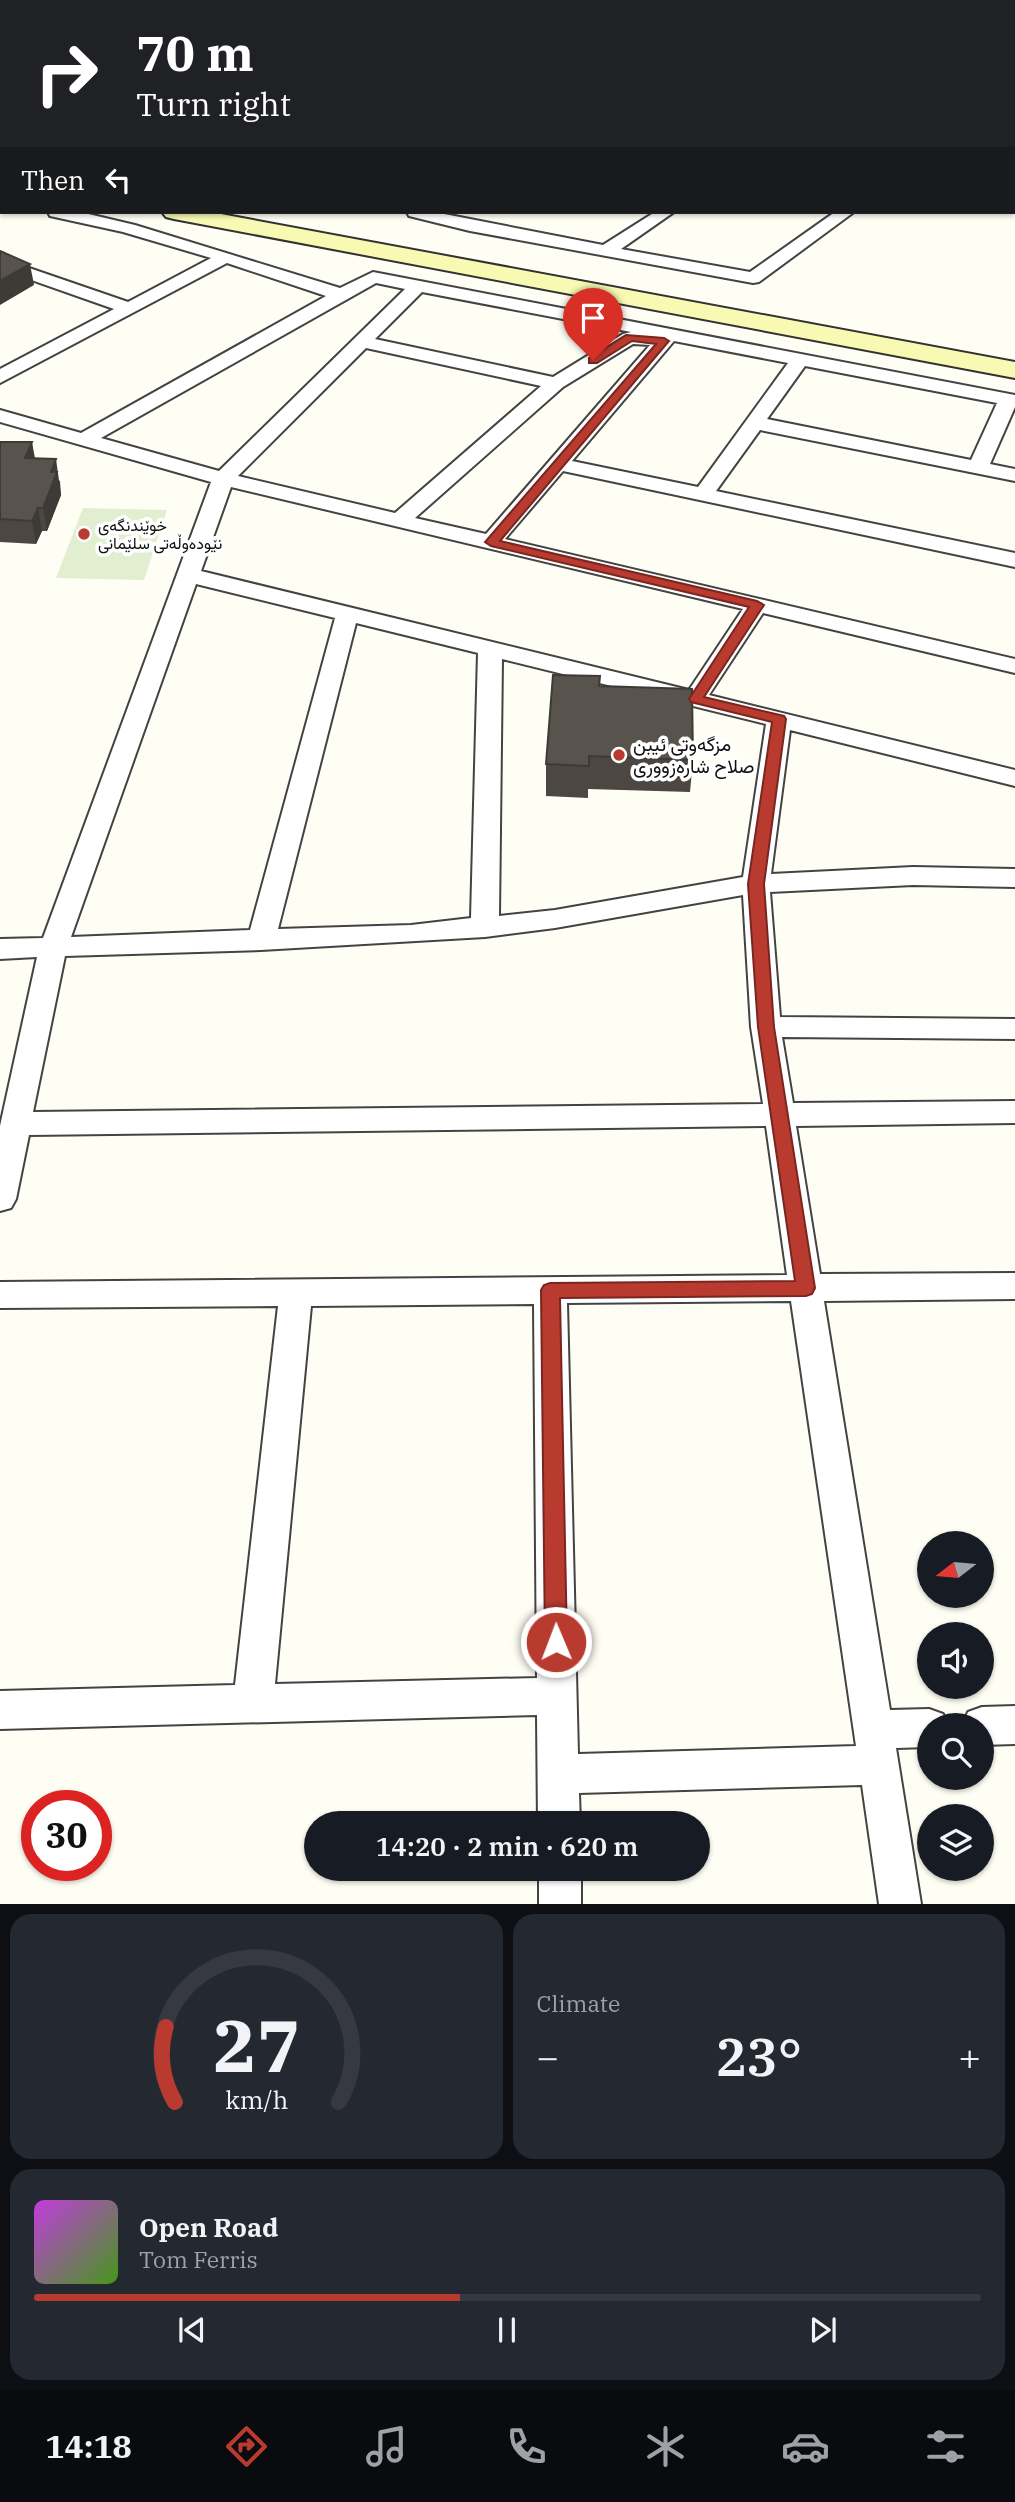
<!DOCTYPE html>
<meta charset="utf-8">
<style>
body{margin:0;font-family:"IBM Plex Serif",Vazirmatn,serif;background:#242831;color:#f1f3f6;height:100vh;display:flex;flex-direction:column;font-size:26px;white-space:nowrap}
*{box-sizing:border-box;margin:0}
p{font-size:23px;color:#9ea1a6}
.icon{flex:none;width:38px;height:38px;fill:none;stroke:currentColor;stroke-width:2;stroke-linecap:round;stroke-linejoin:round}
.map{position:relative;height:1904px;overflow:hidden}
.side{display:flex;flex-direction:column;gap:10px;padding:10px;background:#0d0f14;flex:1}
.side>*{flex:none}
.top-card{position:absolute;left:0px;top:0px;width:1015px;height:214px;box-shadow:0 2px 5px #0004;background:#202124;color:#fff;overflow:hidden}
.needle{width:46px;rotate:254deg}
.tools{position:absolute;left:917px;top:1531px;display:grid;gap:14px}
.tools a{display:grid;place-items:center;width:77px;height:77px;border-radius:50%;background:#171b24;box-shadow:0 2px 5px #0004;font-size:35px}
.speed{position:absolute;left:21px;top:1790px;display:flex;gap:14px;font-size:35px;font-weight:700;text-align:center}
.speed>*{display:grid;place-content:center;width:91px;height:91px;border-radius:50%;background:#171b24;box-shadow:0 2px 5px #0004;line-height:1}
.speed .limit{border:10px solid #d22;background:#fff;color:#111}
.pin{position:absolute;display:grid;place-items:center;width:60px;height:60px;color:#fff;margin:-72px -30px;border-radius:50% 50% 50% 0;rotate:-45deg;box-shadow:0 0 7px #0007}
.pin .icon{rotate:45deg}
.me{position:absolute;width:77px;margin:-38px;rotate:359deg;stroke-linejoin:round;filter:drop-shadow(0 0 5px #0008)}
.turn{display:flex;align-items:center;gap:24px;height:147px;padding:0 21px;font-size:32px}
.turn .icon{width:91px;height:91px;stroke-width:2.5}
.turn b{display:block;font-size:49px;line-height:60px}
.then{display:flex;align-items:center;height:66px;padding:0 21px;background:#0003;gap:14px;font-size:26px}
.big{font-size:52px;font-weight:600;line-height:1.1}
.side .tile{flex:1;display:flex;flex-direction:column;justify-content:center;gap:10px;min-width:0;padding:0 24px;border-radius:21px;background:#242831}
.side .dial{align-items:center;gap:0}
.dial svg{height:182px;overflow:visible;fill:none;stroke:#363941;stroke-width:7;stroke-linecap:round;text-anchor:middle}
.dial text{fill:#f1f3f6;stroke:none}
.song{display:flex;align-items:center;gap:21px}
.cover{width:84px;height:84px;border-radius:10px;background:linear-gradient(135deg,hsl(290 70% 55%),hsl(100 70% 35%))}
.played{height:7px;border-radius:4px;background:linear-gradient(90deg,#b93b30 45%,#363941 45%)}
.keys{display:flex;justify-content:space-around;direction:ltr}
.heat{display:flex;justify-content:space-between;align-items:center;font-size:38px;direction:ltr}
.side .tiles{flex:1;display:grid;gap:10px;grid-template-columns:1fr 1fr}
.tile:last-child{grid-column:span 2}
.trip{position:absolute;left:304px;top:1811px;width:406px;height:70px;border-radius:35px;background:#171b24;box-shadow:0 2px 5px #0004;font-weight:600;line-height:70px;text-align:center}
.tabs{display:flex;height:112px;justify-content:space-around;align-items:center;background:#090b0e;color:#9ea1a6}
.tabs .icon{width:49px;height:49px}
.tabs .selected{color:#b93b30}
.tabs b{font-size:32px;color:#f1f3f6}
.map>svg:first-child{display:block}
.pitch{fill:#e1efd0}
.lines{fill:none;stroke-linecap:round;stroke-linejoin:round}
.street-casing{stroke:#434343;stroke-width:4}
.secondary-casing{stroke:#323232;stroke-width:4}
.street{fill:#fff;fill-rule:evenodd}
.secondary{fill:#f8fab4;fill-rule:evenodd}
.wall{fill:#4c4742}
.shaded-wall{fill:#3e3a36}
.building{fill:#58534d;stroke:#3e3a36;stroke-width:2}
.route{fill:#b93b30;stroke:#78261f;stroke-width:2}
.poi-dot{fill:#b93b30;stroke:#fff;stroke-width:2.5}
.labels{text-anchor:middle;stroke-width:7;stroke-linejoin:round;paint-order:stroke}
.far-poi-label{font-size:16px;fill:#101010;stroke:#fff;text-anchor:start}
.poi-label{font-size:19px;fill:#101010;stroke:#fff;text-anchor:start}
</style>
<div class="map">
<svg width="1015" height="1904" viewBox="0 0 1015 1904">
<rect width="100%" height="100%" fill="#fefef4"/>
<path class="pitch" d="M83,508L167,510L144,580L56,578Z"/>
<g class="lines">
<defs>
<g id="street">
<path d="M94,0H112L114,2H95Z"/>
<path d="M560,0H576L578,2H561Z"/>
<path d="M743,0H758L760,2H744Z"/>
<rect x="0" y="12" width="2" height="8"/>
<rect x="0" y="53" width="2" height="9"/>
<rect x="1013" y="61" width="2" height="8"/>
<path d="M1013,105L1015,106V116L1013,115Z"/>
<rect x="0" y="196" width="2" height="11"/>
<path d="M48,212H80L135,225L340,288L373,272L1015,395V407L990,464L1015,469V481L760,430L716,491L1015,553V567L563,471L505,539L1015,659V673L763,613L709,695L1015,770V786L790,730L771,874L913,867L1015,869V887L913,885L770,892L780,1017L1015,1019V1039L782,1037L793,1103L1015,1101V1123L796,1126L820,1274L1015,1273V1299L824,1301L890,1710L929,1709L943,1714L948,1726H929V1747L896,1748L921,1904H879L862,1785L579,1793L580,1824H538L537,1715L0,1729V1691L235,1685L278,1306L0,1308V1282L787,1275L766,1126L29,1135L16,1199L11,1208L0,1211V1126L37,957L0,959V939L43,938L211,482L0,422V410L81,433L326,296L227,263L0,383V369L114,309L0,269V258L128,302L211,258L123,232L50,216ZM376,283L405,289L219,471L101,438ZM422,292L631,332L623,334L553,377L375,339ZM674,341L788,363L698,487L572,461ZM633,344L650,345L486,534L415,518L563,387ZM366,348L541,386L395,513L238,476ZM805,366L997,403L971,460L767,419ZM231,487L743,609L689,690L201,571ZM196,584L335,618L250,930L71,937ZM356,623L478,653L471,918L411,925L278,929ZM502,659L766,724L743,877L555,910L499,916ZM743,895L751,1027L763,1104L33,1112L65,956L261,950L485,937L555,928ZM791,1301L856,1746L578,1754L567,1303ZM534,1304L537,1678L275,1684L311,1306Z"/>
<path d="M407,212H434L603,245L655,212H674L621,249L750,272L835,212H854L759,282L753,283L470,231L409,216Z"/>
<path d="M1015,1706V1744L982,1745V1726H962L968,1712L982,1707Z"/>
<rect x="539" y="1869" width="42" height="35"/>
</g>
<g id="secondary">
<path d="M42,0H60L41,2Z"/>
<path d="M73,0H91L72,2Z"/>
<path d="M488,0H512L513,2H489Z"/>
<path d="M0,88H2L0,102Z"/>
<rect x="0" y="124" width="2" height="12"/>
<rect x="0" y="172" width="2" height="14"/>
<path d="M162,212H210L1015,362V378L174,219L166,217Z"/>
</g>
</defs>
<use href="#street" class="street-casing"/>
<use href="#secondary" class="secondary-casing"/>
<use href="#street" class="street"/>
<use href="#secondary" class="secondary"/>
</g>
<g class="wall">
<path d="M0,442L34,458L60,481L61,495L47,531H42L36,544L0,542Z"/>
<path d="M599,686L693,760L690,792L588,789V798L546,796V764Z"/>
</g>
<g class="shaded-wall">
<path d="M368,0H397V2H364Z"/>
<path d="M30,264L34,285L0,305V281Z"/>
<path d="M32,442L36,464L25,458Z"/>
<path d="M56,459L61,495L47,531L43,508L51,472Z"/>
<path d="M38,508L42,531L36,544L32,521Z"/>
</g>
<g class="building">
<path d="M255,0H368L364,2H251Z"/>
<path d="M0,251L30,264L0,281Z"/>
<path d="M0,442H32L25,458L56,459L51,472H57L43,508H38L32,521L0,519Z"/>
<path d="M553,675L600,676L599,686L692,689L693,760L589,756V766L546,764Z"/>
</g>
<path class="route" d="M626,335L664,338L669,341L500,541L757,601L764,605L704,697L784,716L786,719L764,884L774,1027L815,1288L812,1294L806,1296L560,1298L567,1642L564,1649L556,1652L548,1649L545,1642L541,1290L544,1285L550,1283L795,1281L758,1027L748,884L772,722L691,702L689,699L749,607L491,546L485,542L656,344L632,341L597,363H589V358Z"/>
<g class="poi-dot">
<circle cx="84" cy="534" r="7"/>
<circle cx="619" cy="755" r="7"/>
</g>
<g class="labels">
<g class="far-poi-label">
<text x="98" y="531">خوێندنگەی<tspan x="98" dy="18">نێوده‌وڵه‌تی سلێمانی</tspan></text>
</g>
<g class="poi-label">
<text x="633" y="751">مزگەوتی ئیبن<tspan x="633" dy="22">صلاح شارەزووری</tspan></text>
</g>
</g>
</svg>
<div class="tools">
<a><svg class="needle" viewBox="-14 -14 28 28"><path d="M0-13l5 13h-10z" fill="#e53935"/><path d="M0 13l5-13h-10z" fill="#9ea1a6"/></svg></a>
<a><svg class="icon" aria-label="sound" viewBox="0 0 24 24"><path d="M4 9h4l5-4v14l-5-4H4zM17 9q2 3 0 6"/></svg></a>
<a><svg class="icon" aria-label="search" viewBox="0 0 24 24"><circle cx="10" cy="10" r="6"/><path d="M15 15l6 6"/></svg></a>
<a><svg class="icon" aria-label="layers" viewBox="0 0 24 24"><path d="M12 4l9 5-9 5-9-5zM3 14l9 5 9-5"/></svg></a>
</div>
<div class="speed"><div class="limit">30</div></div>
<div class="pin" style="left:593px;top:360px;background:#d93025"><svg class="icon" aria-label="arrive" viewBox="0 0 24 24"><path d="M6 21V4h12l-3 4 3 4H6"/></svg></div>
<svg class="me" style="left:556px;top:1642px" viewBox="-20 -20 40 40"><circle r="17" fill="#b93b30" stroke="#fff" stroke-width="3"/><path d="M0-11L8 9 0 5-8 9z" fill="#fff"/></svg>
<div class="trip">14:20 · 2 min · 620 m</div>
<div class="top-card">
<div class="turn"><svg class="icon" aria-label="right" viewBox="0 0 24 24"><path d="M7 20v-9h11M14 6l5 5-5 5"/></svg><div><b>70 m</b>Turn right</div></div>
<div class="then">Then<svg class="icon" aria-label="left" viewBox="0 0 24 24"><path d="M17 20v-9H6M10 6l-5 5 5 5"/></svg></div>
</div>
</div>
<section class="side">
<div class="tiles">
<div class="tile dial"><svg viewBox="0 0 100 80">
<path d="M14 69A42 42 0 1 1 86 69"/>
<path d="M14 69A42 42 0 0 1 10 36" stroke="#b93b30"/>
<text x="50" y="56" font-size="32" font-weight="700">27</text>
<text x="50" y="72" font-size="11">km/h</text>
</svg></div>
<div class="tile"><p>Climate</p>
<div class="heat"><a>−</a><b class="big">23°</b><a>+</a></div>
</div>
<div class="tile">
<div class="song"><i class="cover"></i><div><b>Open Road</b><p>Tom Ferris</p></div></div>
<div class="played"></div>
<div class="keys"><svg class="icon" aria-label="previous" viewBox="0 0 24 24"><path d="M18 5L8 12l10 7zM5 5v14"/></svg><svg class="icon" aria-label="pause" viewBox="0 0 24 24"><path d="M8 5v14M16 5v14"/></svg><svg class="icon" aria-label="next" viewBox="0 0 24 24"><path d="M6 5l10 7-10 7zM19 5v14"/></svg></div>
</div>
</div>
</section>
<nav class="tabs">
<b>14:18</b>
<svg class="icon selected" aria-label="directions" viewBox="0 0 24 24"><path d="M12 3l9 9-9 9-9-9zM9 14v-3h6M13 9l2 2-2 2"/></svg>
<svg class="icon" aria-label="music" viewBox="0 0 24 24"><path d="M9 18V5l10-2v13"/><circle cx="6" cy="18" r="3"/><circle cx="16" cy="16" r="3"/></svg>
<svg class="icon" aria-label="phone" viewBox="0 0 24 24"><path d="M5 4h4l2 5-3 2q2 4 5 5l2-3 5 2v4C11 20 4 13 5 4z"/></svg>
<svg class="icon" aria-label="climate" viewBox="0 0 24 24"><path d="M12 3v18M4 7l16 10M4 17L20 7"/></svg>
<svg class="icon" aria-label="car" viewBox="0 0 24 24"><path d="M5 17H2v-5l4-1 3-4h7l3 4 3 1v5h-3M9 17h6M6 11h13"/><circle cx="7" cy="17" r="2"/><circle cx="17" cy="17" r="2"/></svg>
<svg class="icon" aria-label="filters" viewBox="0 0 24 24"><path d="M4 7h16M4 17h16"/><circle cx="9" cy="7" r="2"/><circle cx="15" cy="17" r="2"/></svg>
</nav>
